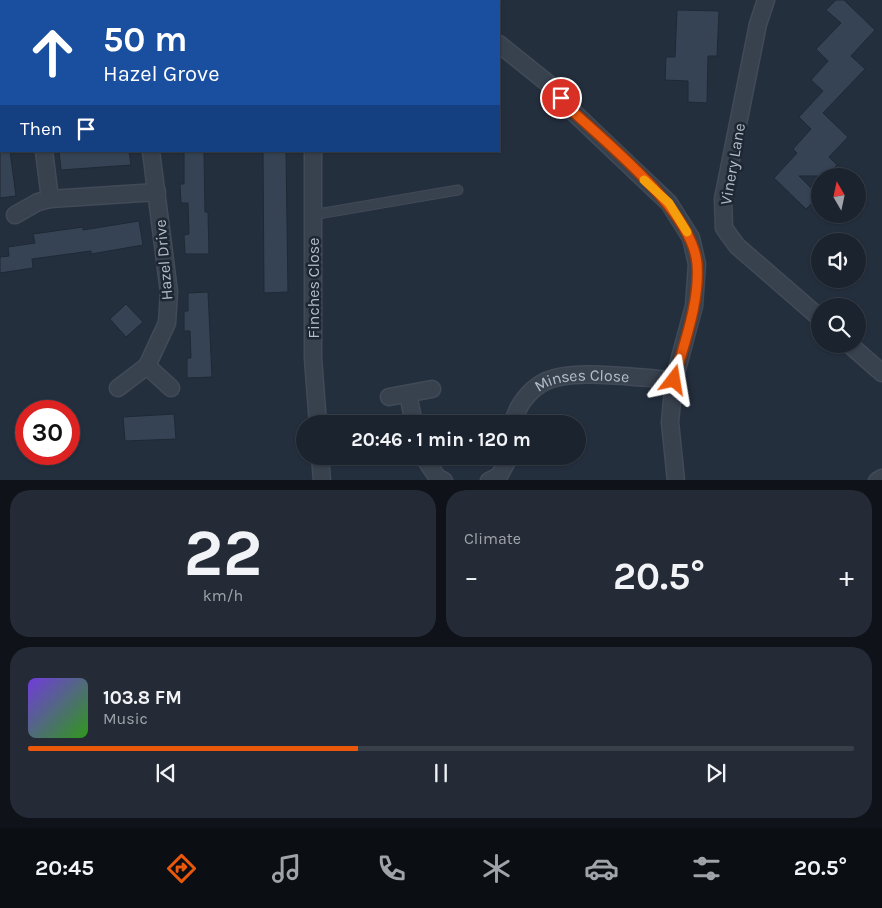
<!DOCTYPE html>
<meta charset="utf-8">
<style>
body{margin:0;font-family:Karla,sans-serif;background:#242b36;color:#f1f3f6;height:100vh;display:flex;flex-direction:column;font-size:19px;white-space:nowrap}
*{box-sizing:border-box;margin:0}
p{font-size:16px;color:#a0a4aa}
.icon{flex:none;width:28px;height:28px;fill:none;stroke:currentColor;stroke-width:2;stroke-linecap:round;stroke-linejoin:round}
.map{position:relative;height:480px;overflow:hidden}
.side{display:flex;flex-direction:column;gap:10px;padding:10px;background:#0f1319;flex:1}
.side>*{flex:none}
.hud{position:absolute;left:0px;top:0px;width:500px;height:152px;box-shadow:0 1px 4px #0004,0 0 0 1px #39404a;background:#1a4fa0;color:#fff;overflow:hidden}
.needle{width:32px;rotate:351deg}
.buttons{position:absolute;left:811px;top:168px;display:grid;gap:10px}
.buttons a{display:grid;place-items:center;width:55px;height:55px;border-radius:50%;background:#1b232e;box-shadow:0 1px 4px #0004,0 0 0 1px #39404a;font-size:25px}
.speed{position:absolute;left:15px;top:400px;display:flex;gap:10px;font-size:25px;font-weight:700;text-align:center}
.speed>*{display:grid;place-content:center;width:65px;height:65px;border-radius:50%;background:#1b232e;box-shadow:0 1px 4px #0004,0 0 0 1px #39404a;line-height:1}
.speed .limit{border:8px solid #d22;background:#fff;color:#111}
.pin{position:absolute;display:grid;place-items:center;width:42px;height:42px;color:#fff;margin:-21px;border:2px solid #fff;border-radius:50%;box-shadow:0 1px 5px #0007}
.me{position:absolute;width:55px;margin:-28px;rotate:14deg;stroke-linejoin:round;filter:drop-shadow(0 0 4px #0008)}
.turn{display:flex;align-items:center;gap:18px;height:105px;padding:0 20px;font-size:22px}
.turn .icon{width:65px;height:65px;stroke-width:2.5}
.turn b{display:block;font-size:35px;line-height:42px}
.then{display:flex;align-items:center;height:48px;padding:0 20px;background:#0003;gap:10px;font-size:19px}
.big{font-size:38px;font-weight:700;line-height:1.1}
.side .widget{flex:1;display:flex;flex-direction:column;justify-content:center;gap:8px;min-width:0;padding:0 18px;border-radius:20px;background:#242b36}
.side .dial{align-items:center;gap:0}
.dial b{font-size:65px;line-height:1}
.song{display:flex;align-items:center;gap:15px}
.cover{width:60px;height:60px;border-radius:8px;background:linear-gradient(135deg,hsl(260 70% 55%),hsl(110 70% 35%))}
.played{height:5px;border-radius:2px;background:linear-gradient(90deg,#ea580c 40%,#39404a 40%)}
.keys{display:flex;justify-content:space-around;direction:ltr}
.heat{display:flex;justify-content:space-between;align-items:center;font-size:28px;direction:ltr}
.side .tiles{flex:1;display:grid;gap:10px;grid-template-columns:1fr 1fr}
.widget:last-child{grid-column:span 2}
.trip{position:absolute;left:296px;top:415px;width:290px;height:50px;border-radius:25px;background:#1b232e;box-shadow:0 1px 4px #0004,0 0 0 1px #39404a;font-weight:700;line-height:50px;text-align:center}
.dock{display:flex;height:80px;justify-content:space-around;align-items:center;background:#0b0e12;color:#a0a4aa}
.dock .icon{width:35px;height:35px}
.dock .on{color:#ea580c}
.dock b{font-size:22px;color:#f1f3f6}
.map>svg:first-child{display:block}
.building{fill:#364354;stroke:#1f2835}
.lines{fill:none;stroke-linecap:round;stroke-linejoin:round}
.service-casing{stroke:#414a57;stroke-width:11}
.minor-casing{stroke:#414a57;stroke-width:19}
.service{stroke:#38414e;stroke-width:9}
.minor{stroke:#38414e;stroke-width:16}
.route-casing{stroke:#983908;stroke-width:12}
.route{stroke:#ea580c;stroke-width:9}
.slow{stroke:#f59e0b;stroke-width:9}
.labels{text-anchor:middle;stroke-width:5;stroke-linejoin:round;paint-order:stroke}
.street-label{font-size:16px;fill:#b4bcc9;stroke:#1d2633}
</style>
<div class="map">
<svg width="882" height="481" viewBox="0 0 882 481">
<rect width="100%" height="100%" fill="#242f3e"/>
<g class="building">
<path d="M836,0H844L875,30L851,56L865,69L823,113L848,137L829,157L837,165L827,176H799L819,196L806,209L774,178L797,153L793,149L811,129L799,117L823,91L811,80L828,61L816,49L841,23L826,10Z"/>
<path d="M677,10L719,11L717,56H708L707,103L688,102V81L665,80L666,57H675Z"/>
<path d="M0,143L1,151H10L16,196L0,198Z"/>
<path d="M59,151H129L131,165L61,170Z"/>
<path d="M184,151H204L205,212H208L209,254H185L184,235L189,234L188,203H181L180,184H184Z"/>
<path d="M263,151H286L288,292L264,293Z"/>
<path d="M139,221L143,245L91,254V251L32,259L33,268L0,273V257L9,256L8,247L35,243L33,234L83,227V230Z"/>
<path d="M208,292L212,377L187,378V358H191L190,331H184V311H188V293Z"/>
<path d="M126,304L143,322L126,337L110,319Z"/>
<path d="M174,414L176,439L125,441L123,417Z"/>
</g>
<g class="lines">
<defs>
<path id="service" d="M312,215L458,190"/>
<g id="minor">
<path d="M438,0L439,1"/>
<path d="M766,0L758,24L723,199L724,228L737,246L820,318"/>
<path d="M199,1L200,0"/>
<path d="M313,1V0"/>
<path d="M499,44L555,89L568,107L669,203L691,238L697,264L694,306L674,380L670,422L676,481"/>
<path d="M44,151L50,199"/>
<path d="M313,151V358L318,424"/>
<path d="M15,215L38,202L50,199L157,192"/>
<path d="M849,344L882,373"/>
<path d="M147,366L171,388"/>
<path d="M118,388L147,366L167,323L169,292L151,151"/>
<path d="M408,394L414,424"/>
<path d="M389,397L432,389"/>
<path id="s1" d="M513,424C517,403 534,383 555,378C584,370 643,378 674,380"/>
<path d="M320,456L322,481"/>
<path d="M423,456L437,477L444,481"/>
<path d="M489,481L499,476L510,456"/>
<path d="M877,481L882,478"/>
</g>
</defs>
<use href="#service" class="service-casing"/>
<use href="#minor" class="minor-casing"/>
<use href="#service" class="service"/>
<use href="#minor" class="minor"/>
</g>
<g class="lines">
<defs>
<path id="route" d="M561,98L568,107C606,143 693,211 697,264C700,302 684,343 674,380"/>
</defs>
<use href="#route" class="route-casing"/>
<use href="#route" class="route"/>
<path class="slow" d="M644,180L669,203L687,232"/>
</g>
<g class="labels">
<g class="street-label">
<text transform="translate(732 164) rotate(-80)" y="6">Vinery Lane</text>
<text transform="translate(163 260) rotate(-95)" y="6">Hazel Drive</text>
<text transform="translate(313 288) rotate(-90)" y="6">Finches Close</text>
<text dy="6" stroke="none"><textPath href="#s1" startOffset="92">Minses Close</textPath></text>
</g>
</g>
</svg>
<div class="buttons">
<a><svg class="needle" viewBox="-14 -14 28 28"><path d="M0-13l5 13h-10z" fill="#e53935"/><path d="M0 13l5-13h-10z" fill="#a0a4aa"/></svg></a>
<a><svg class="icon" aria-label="sound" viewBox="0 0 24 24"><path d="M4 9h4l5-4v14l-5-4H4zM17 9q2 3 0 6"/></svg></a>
<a><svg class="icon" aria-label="search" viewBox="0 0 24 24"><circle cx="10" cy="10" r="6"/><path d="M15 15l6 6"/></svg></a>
</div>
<div class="speed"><div class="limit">30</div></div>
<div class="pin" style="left:561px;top:98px;background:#d93025"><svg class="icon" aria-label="arrive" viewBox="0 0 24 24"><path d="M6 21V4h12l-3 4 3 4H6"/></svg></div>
<svg class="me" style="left:674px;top:380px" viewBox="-20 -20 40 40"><path d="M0-17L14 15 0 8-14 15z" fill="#ea580c" stroke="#fff" stroke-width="4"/></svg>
<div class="trip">20:46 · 1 min · 120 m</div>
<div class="hud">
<div class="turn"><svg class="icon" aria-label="ahead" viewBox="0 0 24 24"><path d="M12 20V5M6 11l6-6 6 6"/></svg><div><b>50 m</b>Hazel Grove</div></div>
<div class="then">Then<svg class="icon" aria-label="arrive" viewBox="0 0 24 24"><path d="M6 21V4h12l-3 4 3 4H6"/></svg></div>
</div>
</div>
<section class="side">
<div class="tiles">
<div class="widget dial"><b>22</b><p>km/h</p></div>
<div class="widget"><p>Climate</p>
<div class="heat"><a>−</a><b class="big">20.5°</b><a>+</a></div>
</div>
<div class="widget">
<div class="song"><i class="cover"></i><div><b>103.8 FM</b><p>Music</p></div></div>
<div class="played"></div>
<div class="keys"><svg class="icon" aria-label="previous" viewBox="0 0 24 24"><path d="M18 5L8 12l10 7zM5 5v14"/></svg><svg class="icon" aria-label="pause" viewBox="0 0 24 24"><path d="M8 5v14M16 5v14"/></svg><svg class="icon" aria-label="next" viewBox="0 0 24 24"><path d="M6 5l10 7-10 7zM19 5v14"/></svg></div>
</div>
</div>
</section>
<nav class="dock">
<b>20:45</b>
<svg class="icon on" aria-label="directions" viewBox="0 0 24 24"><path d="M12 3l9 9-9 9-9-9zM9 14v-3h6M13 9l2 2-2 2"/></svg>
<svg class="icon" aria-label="music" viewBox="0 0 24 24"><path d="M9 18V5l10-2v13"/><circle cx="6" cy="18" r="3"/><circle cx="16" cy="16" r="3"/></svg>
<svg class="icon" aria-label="phone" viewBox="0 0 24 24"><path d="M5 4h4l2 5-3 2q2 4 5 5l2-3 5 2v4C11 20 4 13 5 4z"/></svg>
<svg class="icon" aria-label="climate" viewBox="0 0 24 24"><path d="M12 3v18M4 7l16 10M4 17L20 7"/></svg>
<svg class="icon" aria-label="car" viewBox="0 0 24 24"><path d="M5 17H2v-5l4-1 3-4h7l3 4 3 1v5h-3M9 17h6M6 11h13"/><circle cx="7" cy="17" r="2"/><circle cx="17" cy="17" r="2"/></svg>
<svg class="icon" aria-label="filters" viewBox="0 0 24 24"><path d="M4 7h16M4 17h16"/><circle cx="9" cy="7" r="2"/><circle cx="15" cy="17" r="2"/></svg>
<b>20.5°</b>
</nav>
